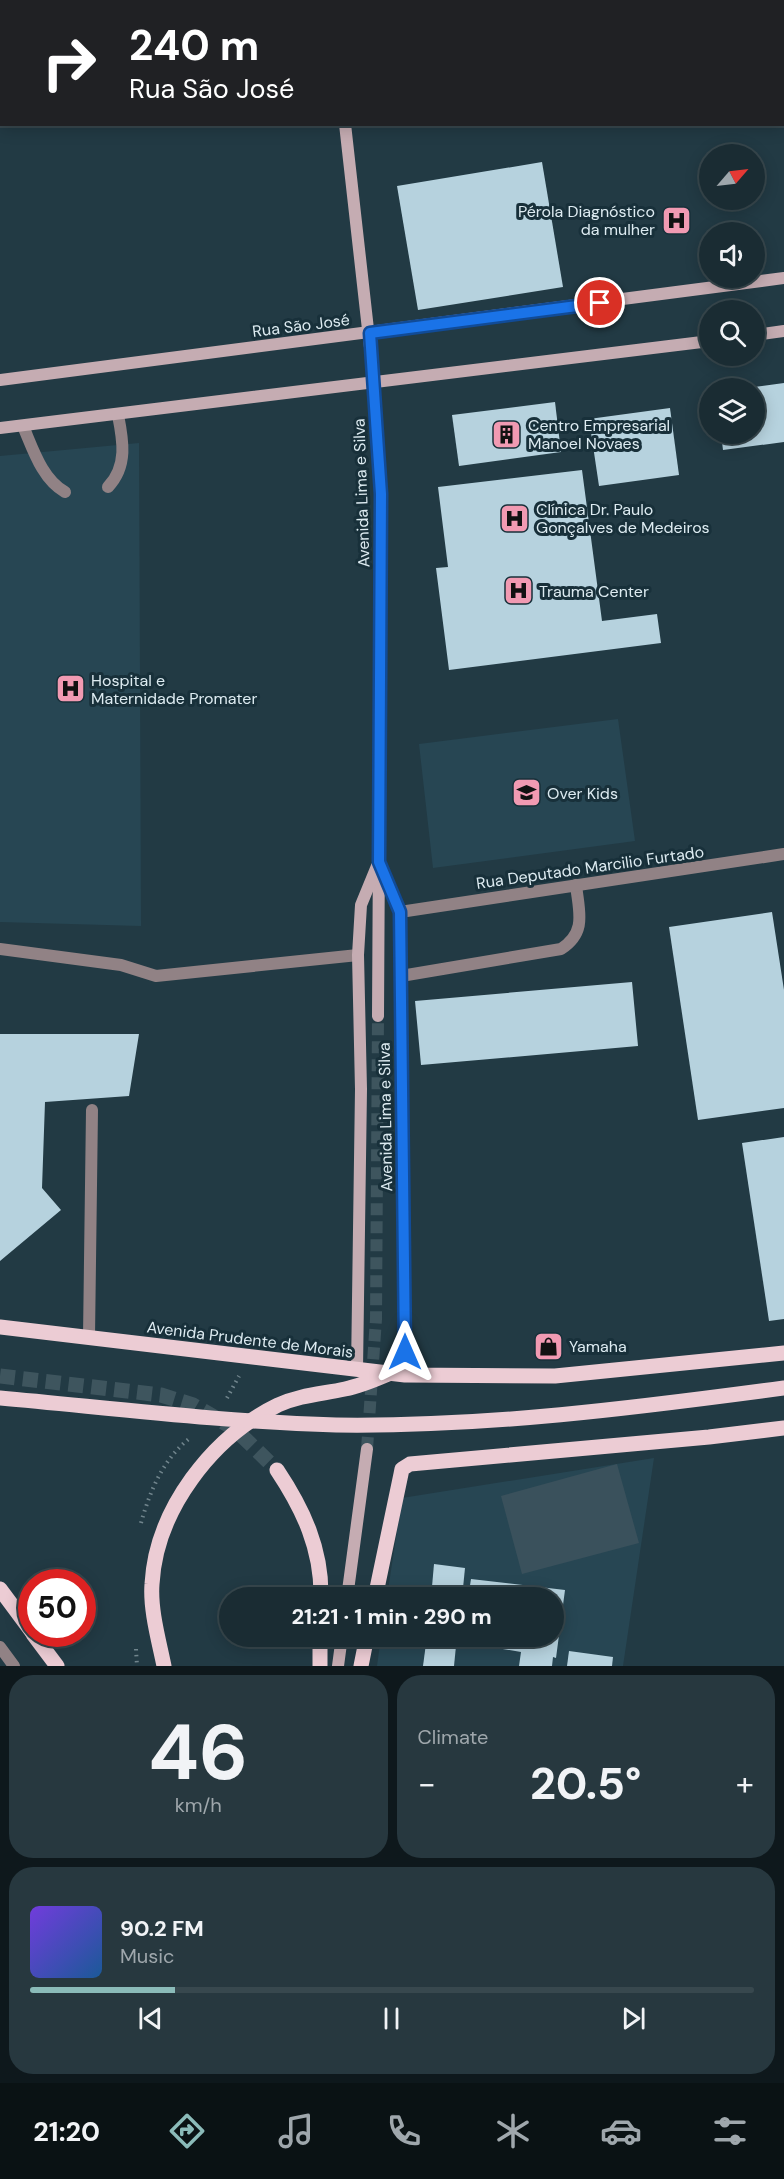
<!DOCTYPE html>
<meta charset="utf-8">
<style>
body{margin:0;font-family:"DM Sans",sans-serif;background:#27383f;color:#f1f3f6;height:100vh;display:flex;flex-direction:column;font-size:22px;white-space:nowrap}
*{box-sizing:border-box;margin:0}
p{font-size:20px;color:#9fa7ac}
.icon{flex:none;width:33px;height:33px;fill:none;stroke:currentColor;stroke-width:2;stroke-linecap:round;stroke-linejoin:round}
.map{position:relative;height:1666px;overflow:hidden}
.drawer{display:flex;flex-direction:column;gap:9px;padding:9px;background:#0e181c;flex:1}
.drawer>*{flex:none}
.banner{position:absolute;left:0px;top:0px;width:784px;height:126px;box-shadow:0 3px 15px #0003,0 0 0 2px #38484e;background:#202124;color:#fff;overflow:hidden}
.needle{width:39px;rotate:62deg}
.tools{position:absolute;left:699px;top:144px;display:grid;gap:12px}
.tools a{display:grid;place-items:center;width:66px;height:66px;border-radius:50%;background:#1a2c33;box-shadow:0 3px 15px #0003,0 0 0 2px #38484e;font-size:30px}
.speed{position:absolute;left:18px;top:1569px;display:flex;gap:12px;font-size:30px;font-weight:700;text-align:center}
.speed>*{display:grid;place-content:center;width:78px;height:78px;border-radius:50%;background:#1a2c33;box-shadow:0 3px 15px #0003,0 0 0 2px #38484e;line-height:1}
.speed .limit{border:9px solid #d22;background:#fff;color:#111}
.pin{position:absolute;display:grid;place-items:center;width:51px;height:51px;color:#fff;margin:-26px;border:3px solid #fff;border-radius:50%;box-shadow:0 2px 6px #0007}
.me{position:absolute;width:66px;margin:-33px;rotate:0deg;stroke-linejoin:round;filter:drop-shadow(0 0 4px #0008)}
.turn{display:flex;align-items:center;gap:21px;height:126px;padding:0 30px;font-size:27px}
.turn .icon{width:78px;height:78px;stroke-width:2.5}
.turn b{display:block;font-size:42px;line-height:51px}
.big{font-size:45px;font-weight:700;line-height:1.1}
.drawer .widget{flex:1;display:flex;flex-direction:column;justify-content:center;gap:9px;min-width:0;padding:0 21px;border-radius:24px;background:#27383f}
.drawer .dial{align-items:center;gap:0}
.dial b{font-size:78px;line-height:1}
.song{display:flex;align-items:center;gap:18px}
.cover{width:72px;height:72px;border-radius:9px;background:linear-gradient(135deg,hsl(260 70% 55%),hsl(210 70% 35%))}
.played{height:6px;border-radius:3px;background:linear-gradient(90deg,#8bbbb9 20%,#38484e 20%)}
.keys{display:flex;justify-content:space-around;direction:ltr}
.heat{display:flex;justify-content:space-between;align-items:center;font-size:33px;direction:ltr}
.drawer .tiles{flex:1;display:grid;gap:9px;grid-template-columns:1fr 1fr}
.widget:last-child{grid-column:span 2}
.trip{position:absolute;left:219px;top:1587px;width:345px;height:60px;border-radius:30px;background:#1a2c33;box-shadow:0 3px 15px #0003,0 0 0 2px #38484e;font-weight:700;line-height:60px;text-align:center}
.menu{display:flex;height:96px;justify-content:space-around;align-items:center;background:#0a1214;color:#9fa7ac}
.menu .icon{width:42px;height:42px}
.menu .active{color:#8bbbb9}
.menu b{font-size:27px;color:#f1f3f6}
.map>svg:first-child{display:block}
.built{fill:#274653}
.green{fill:#3a515c}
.building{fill:#b6d2de}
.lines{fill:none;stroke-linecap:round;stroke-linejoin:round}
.secondary-tunnel{stroke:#3e555e;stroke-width:12;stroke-dasharray:12 6;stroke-linecap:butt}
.primary-tunnel{stroke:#3e555e;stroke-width:15;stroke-dasharray:15 8;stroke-linecap:butt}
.path{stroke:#71858d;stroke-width:4;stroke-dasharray:1.5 4.5;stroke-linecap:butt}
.lane{stroke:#918285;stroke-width:12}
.street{stroke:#918285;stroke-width:12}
.secondary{stroke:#c5acb2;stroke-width:12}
.primary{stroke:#ecccd4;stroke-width:15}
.primary-bridge{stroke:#ecccd4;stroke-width:15}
.route-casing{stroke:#114b97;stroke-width:15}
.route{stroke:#1a73e8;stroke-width:10}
.labels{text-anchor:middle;stroke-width:6;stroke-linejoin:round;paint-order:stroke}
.poi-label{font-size:16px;fill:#ddebf1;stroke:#18303a;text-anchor:start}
.street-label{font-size:16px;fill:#ddebf1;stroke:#18303a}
</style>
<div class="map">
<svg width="784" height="1666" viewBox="0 0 784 1666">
<rect width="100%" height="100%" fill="#223a44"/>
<g class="built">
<path d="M139,443L141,926L0,922V456Z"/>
<path d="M618,719L635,841L433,868L419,744Z"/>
<path d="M654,1458L623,1666H377L381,1637L554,1636V1598L387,1597L402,1498Z"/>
</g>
<path class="green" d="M617,1464L639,1543L522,1574L501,1496Z"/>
<g class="building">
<path d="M542,162L563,287L418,310L397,186Z"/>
<path d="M784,383V442L723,450L721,434H754V387Z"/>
<path d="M555,402L561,452L459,466L452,415Z"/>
<path d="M670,408L679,475L599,486L589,419Z"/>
<path d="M582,470L602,621L657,614L661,643L449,670L436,568L448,567L438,487Z"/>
<path d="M772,912L784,990V1108L698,1120L669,927Z"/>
<path d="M632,982L638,1046L421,1065L415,1001Z"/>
<path d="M0,1034H139L129,1096L45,1102L42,1188L61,1210L0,1261Z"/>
<path d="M784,1137V1319L769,1321L742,1143Z"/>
<path d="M434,1564L465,1568L462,1598H431Z"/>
<path d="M471,1579L565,1590L556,1658L553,1657L552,1666H519L521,1652L462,1642L463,1636H554V1598H468Z"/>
<path d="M427,1636H457L454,1666H423Z"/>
<path d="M569,1651L613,1657L612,1666H567Z"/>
</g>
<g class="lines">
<path class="secondary-tunnel" d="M367,1449L376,1319L378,1016"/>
<path class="primary-tunnel" d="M0,1376L161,1395L193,1405L235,1429L277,1470"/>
<g class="path">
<path d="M227,1398L239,1376"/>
<path d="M141,1523C150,1491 163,1459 190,1438"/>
<path d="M136,1649L137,1666"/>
</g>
<g class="lane">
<path d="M23,426C33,449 42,479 65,492"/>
<path d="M108,487C128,466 123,440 118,415"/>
<path d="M0,949L121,965L156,976L358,955"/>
<path d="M401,976L561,949C587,932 579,912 576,885"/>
<path d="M89,1337L92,1110"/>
</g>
<g class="street">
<path d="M165,2L179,0"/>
<path d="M0,19H2"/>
<path d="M400,912L784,854"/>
<path d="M0,1647L14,1666"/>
</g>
<g class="secondary">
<path d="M331,0V2"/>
<path d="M345,124L374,383L381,494L378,1016"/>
<path d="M754,335L784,331"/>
<path d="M0,380L784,278"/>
<path d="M0,428L710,341"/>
<path d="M381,866L400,912L405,1375"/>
<path d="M357,1370L361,1089L358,955L361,905L377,866"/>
<path d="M347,1598L367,1449"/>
<path d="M338,1666L342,1636"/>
</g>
<g class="primary">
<path d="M0,1327L405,1375L555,1376L784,1353"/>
<path d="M277,1470C303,1509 322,1549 321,1598"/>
<path d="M0,1589L32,1632"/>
<path d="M375,1598L401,1474L402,1469L410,1464L709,1437L784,1428"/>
<path d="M33,1634L57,1666"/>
<path d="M164,1666C159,1641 150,1610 152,1584C156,1510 212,1437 278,1405C300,1395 322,1394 345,1389C360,1386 374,1380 388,1374"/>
<path d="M320,1666V1636"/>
<path d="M361,1666L367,1636"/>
</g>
<path class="primary-bridge" d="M0,1398C111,1408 224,1422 336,1425C486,1427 635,1408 784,1388"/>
</g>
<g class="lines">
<defs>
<path id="route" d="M405,1352L400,912L379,862L381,494L370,333L600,303"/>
</defs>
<use href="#route" class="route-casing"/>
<use href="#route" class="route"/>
</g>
<defs>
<symbol id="hospital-square" viewBox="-11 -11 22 22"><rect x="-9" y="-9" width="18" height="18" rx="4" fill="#f19ab2" stroke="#18303a"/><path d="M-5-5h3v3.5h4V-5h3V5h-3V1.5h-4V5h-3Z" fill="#111"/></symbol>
<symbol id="building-square" viewBox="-11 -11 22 22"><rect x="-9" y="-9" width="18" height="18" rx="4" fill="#f19ab2" stroke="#18303a"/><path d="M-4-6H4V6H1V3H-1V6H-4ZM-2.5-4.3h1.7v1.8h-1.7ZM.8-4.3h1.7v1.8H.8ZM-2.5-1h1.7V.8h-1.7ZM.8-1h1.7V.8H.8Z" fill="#111"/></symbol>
<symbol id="school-square" viewBox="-11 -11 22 22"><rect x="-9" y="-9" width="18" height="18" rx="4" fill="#f19ab2" stroke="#18303a"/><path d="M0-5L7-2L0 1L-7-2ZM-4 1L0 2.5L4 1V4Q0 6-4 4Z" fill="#111"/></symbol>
<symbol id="shop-square" viewBox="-11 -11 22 22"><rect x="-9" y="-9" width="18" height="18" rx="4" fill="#f19ab2" stroke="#18303a"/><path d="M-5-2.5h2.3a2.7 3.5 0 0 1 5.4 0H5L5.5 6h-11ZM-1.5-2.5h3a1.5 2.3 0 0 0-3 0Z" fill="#111"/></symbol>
</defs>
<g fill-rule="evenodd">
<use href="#hospital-square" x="660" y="204" width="33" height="33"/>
<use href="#building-square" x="490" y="418" width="33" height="33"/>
<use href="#hospital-square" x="498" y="502" width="33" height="33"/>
<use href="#hospital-square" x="502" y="574" width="33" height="33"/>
<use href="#hospital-square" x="54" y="672" width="33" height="33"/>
<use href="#school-square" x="510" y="776" width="33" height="33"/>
<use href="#shop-square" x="532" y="1330" width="33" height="33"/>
</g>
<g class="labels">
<g class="poi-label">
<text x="655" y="217" text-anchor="end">Pérola Diagnóstico<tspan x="655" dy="18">da mulher</tspan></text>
<text x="528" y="431">Centro Empresarial<tspan x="528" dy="18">Manoel Novaes</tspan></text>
<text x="536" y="515">Clínica Dr. Paulo<tspan x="536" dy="18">Gonçalves de Medeiros</tspan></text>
<text x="539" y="597">Trauma Center</text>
<text x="91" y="686">Hospital e<tspan x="91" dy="18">Maternidade Promater</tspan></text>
<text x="547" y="799">Over Kids</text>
<text x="569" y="1352">Yamaha</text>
</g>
<g class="street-label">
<text transform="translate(301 325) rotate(-7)" y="6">Rua São José</text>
<text transform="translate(361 493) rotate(-92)" y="6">Avenida Lima e Silva</text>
<text transform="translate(590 867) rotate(-8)" y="6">Rua Deputado Marcilio Furtado</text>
<text transform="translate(385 1117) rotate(-91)" y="6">Avenida Lima e Silva</text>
<text transform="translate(250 1339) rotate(7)" y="6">Avenida Prudente de Morais</text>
</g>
</g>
</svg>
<div class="tools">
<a><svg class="needle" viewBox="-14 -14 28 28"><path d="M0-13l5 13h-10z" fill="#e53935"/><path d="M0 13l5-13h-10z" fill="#9fa7ac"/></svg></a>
<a><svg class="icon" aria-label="sound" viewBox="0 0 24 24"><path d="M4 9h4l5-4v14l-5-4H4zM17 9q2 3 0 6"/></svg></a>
<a><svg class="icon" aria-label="search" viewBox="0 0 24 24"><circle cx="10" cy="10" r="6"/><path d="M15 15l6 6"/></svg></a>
<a><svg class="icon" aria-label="layers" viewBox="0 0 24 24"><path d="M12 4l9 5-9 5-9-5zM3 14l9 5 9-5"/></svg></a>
</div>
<div class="speed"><div class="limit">50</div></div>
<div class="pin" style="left:600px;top:303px;background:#d93025"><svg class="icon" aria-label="arrive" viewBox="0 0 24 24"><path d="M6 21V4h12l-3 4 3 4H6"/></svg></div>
<svg class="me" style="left:405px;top:1352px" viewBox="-20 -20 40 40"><path d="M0-17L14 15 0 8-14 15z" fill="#1a73e8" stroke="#fff" stroke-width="4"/></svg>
<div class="trip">21:21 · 1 min · 290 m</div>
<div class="banner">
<div class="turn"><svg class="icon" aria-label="right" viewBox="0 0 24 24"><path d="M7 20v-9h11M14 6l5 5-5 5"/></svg><div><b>240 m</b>Rua São José</div></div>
</div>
</div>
<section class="drawer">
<div class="tiles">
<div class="widget dial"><b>46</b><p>km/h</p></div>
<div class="widget"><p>Climate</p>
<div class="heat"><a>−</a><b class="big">20.5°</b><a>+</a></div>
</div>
<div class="widget">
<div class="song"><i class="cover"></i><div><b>90.2 FM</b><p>Music</p></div></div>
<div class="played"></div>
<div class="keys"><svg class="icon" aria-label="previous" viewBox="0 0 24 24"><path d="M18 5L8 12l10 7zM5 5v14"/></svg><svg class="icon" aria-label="pause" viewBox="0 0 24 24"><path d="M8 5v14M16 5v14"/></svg><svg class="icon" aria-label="next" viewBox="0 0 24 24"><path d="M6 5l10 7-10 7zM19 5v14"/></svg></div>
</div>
</div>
</section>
<nav class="menu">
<b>21:20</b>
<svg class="icon active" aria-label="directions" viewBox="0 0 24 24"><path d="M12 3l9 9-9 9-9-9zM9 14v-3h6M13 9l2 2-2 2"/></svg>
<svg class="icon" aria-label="music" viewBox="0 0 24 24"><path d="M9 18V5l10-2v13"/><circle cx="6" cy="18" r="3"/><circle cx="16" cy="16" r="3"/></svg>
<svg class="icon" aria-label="phone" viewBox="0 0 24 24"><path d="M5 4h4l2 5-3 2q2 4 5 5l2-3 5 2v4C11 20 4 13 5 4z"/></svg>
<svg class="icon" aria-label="climate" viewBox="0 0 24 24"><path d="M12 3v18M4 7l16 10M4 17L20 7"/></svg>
<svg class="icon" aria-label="car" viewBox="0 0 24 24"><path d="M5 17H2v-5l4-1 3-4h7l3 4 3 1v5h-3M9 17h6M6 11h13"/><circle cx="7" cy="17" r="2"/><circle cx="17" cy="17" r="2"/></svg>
<svg class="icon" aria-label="filters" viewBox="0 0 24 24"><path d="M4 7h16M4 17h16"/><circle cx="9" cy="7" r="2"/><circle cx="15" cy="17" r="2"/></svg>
</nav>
